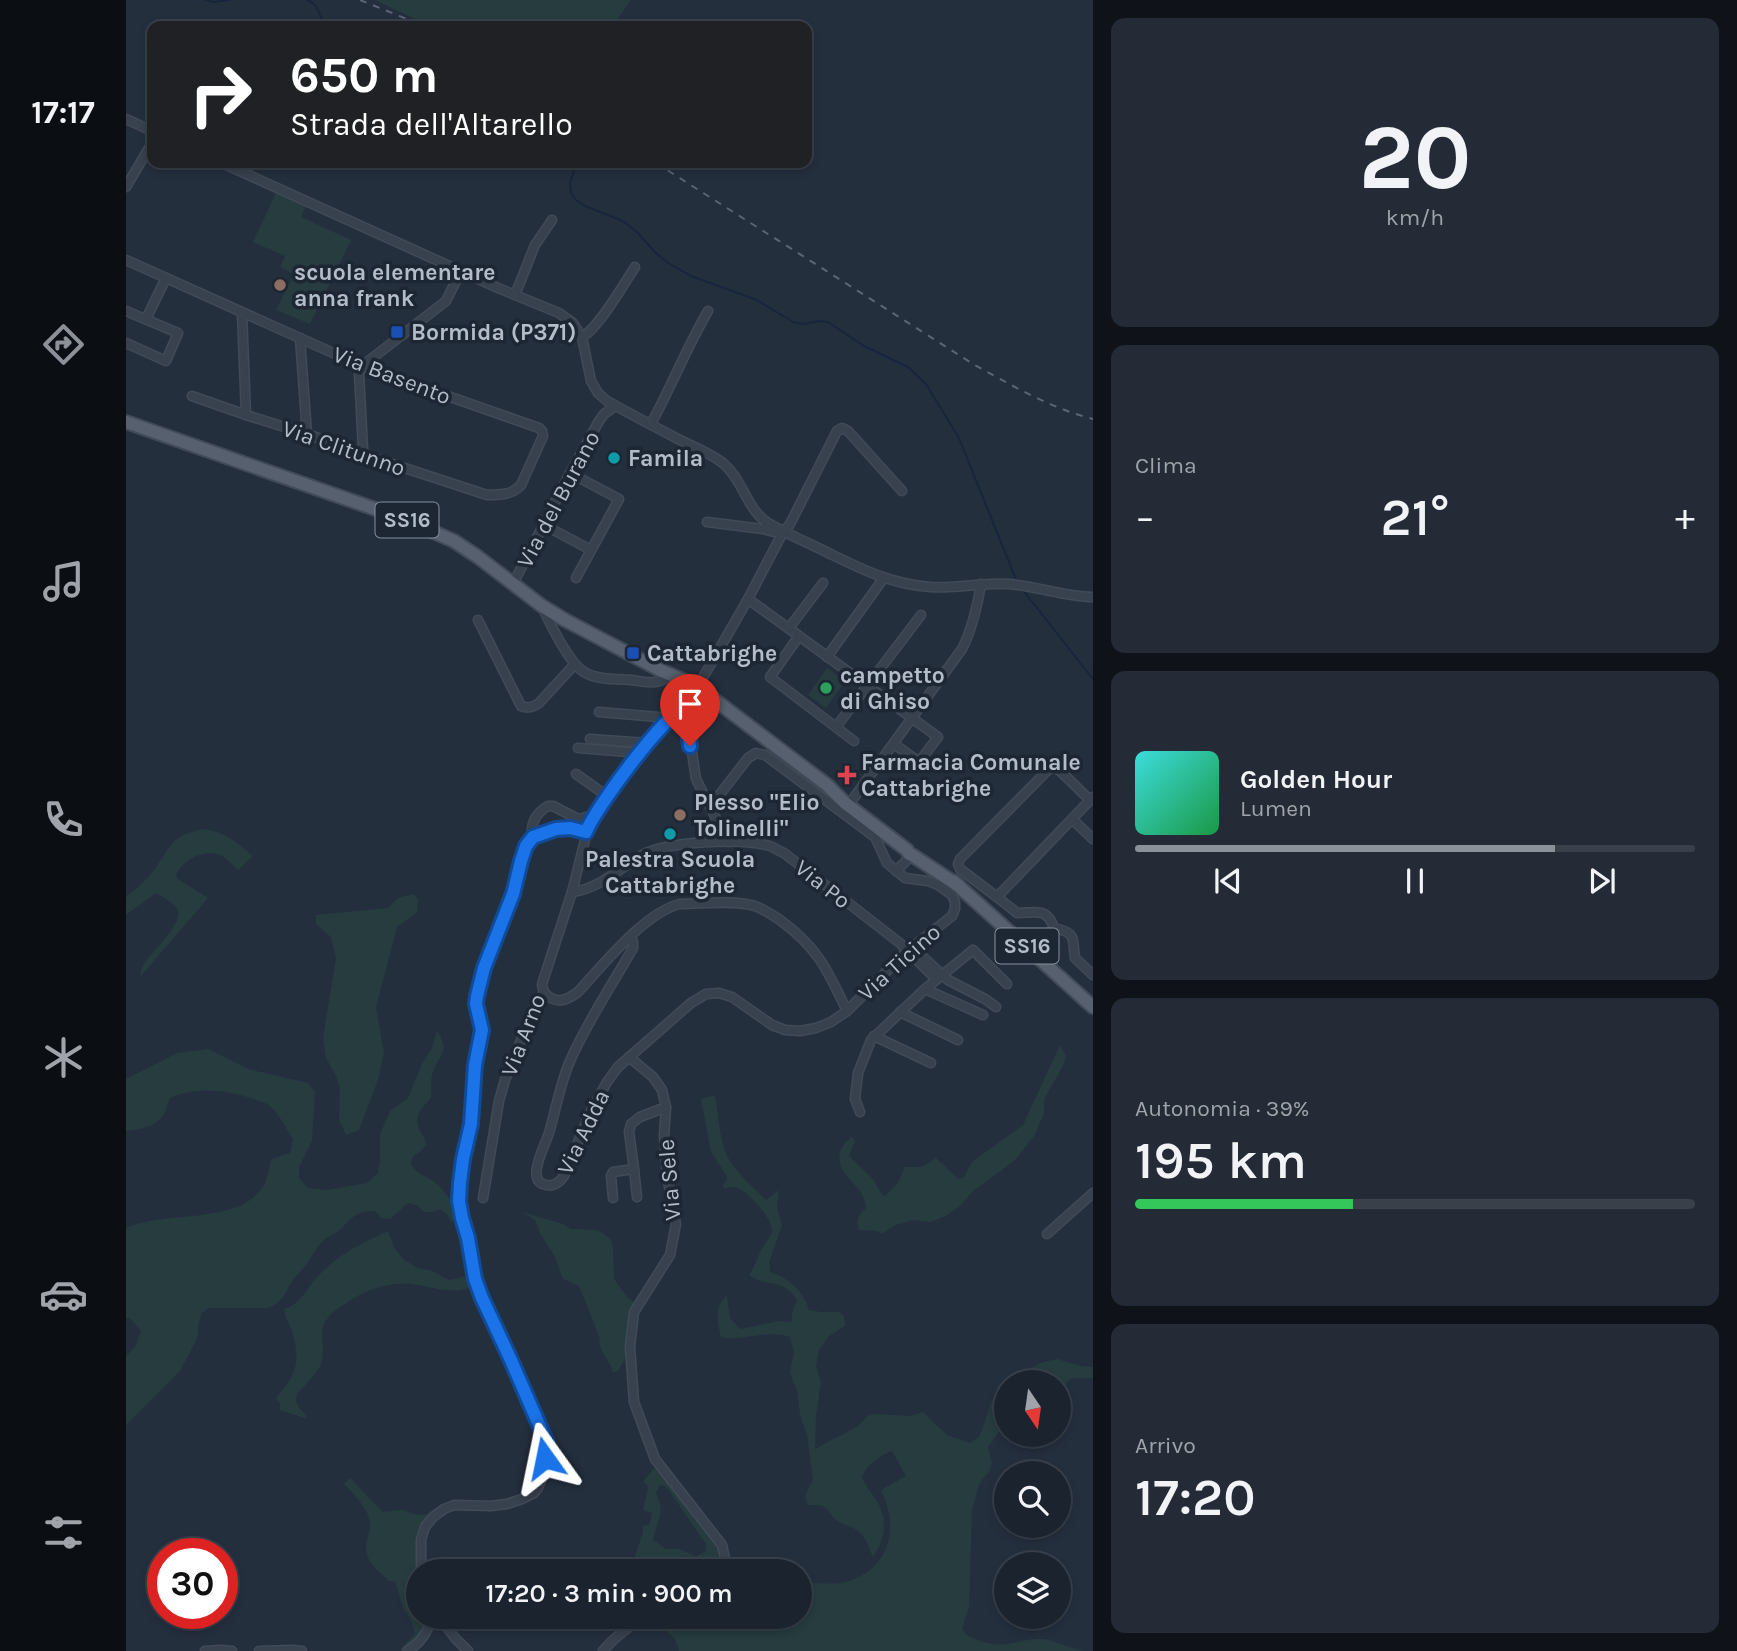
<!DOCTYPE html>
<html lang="it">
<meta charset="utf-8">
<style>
body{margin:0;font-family:Karla,sans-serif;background:#242b36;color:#f1f3f6;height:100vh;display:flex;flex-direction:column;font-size:26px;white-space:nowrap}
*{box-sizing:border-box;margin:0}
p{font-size:23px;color:#a0a4aa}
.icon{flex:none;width:38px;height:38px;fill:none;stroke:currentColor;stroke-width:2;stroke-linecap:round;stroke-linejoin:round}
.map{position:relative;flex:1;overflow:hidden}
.sheet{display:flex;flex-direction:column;gap:18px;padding:18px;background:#0f1319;width:644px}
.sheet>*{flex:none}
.top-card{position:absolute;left:21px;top:21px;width:665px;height:147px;border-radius:14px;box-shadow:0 4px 10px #0003,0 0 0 2px #39404a;background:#202124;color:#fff;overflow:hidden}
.needle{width:46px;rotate:167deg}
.buttons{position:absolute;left:868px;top:1370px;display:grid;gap:14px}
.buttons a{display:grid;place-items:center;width:77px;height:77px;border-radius:50%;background:#1b232e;box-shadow:0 4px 10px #0003,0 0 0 2px #39404a;font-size:35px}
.speed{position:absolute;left:21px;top:1538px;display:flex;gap:14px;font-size:35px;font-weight:700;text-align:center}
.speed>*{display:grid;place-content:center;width:91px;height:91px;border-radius:50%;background:#1b232e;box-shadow:0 4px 10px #0003,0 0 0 2px #39404a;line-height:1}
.speed .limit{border:10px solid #d22;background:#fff;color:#111}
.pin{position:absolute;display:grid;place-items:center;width:60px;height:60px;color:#fff;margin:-72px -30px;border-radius:50% 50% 50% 0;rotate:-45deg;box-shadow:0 0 7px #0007}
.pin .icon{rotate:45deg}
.me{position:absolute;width:77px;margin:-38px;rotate:348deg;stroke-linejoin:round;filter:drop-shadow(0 0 5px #0008)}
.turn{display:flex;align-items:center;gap:24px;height:147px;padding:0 28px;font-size:32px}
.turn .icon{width:91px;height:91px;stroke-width:2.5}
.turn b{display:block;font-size:49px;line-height:60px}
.big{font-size:52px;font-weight:600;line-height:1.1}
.sheet .card{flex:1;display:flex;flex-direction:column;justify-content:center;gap:10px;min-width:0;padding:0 24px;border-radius:14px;background:#242b36}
.sheet .dial{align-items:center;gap:0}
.dial b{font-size:91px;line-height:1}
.song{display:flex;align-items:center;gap:21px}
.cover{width:84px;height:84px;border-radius:10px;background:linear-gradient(135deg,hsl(180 70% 55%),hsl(140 70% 35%))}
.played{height:7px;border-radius:4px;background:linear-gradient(90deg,#8c9099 75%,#39404a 75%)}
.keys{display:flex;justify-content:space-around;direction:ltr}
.heat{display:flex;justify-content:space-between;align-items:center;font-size:38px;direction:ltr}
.charge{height:10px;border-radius:5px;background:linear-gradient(90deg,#34c759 39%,#39404a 0)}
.trip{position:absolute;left:280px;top:1559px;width:406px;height:70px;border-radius:35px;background:#1b232e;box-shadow:0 4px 10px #0003,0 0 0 2px #39404a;font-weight:600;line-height:70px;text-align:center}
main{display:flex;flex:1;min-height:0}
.tab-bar{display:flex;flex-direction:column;width:126px;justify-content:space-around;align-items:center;background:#0b0e12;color:#a0a4aa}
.tab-bar .icon{width:49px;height:49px}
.tab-bar .active{color:#8c9099}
.tab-bar b{font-size:32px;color:#f1f3f6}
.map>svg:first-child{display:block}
.green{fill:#263c3f;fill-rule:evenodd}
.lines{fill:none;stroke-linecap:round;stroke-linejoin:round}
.stream{stroke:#17263c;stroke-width:2}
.minor-casing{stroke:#414a57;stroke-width:11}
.primary-casing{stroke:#414a57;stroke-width:16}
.minor{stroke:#38414e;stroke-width:8}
.primary{stroke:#56606e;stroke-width:12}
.rail{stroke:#5a6575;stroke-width:2;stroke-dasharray:7 7;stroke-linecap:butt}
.route-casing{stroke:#114b97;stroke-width:18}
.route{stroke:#1a73e8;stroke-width:12}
.education-dot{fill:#8d6e63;stroke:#1d2633;stroke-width:2.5}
.transit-dot{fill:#1a4fb4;stroke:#1d2633;stroke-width:2.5}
.culture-dot{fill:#0f9aa8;stroke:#1d2633;stroke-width:2.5}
.leisure-dot{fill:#2e9e5b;stroke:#1d2633;stroke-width:2.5}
.health-dot{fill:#e0444e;stroke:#1d2633;stroke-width:2.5}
.labels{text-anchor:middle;stroke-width:7;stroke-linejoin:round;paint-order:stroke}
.shield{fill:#1d2633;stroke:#878f9c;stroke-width:2}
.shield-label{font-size:21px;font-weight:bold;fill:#b4bcc9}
.poi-label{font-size:23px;font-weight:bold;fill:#b4bcc9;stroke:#1d2633;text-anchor:start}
.street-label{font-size:23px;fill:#b4bcc9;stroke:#1d2633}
</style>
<main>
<nav class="tab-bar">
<b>17:17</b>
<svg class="icon active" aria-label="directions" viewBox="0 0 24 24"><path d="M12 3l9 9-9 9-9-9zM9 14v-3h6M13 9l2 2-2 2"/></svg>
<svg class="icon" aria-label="music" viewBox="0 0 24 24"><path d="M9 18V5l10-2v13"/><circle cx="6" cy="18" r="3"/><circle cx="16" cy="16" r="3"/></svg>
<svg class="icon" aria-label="phone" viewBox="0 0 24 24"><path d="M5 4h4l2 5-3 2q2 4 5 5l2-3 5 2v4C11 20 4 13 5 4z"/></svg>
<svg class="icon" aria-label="climate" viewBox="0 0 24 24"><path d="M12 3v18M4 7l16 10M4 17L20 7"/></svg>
<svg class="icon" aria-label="car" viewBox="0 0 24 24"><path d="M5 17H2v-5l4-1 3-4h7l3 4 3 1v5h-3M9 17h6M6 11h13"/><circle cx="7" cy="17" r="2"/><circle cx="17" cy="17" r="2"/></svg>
<svg class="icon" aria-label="filters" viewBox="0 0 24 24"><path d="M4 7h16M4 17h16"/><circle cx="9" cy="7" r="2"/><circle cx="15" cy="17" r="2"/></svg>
</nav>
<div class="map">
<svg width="967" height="1651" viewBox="0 0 967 1651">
<rect width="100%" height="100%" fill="#242f3e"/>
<g class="green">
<path d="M249,0H505L487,26H304Z"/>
<path d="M150,193L180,206L175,217L225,240L184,324L150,310L168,274L154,267L159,256L127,242Z"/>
<path d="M701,668L719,681L700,708L682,695Z"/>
<path d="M77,829C100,832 110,842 127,856L112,870C106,865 101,858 94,855C77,849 57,860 50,875L52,879L82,898L14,977C15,973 15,969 17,966C23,954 57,924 52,911C48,902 38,898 30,893L0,915V897C10,889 20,881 28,870C47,844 43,837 77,829Z"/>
<path d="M287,894L292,900L291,912L271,927L250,1007L258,1053L252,1080L233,1130L220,1135L213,1120L214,1089L211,1078L200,1058L197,1038L210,958L205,937L190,924V915L262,908L272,898Z"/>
<path d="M311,1030C326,1056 311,1053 306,1076C304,1083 306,1091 305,1098C297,1107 287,1116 293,1129C296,1136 299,1137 300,1145L294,1152L287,1156L285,1164C290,1174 298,1175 307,1181C320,1190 328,1205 333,1219L325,1222L321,1214L315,1209L306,1212H298L292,1206L283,1203C275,1208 271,1214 264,1219L255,1218L249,1211C230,1211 228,1216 216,1228C210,1235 200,1236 194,1244C188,1252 184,1260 178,1267C175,1272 170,1275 167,1280C159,1292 157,1303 142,1308H83L76,1313L73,1322L71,1339L54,1371L0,1425V1356L9,1347L15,1331L4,1318H0V1228C38,1210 115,1226 138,1185C142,1178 143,1167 145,1159L164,1153L167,1139C160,1129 154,1115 145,1107C140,1102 132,1101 125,1098C100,1090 70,1086 44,1098C42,1103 40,1110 38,1114C29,1128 14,1129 0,1131V1079L51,1053L82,1049L122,1069L182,1083L189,1092L186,1141L173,1167V1178L182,1188L201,1190L241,1183L252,1173L254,1159V1134L264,1111L282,1098L296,1064L306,1048Z"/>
<path d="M934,1045L940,1055L938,1064L918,1099V1114L908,1136L889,1160L846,1192L835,1205L820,1216L804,1222L787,1220L770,1225L755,1234L751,1231L733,1230C730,1220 732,1215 740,1208C740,1184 705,1175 715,1149C718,1143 721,1141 726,1137L729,1141L723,1156L748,1180L756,1195L759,1196L772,1183L779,1167H796L810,1158L832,1179L838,1177L846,1162L897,1125Z"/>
<path d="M589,1095C593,1118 593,1145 606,1164C615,1177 629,1189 640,1200L653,1190L651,1208L656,1225L643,1263L644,1272C663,1278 677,1290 683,1310L695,1312H713L718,1316L719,1326L703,1336L693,1350L690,1366L695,1382L690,1416L689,1450C702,1439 734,1430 741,1416L749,1414L784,1416L797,1412L821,1435L844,1443L853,1437C863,1416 861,1399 880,1383V1420L875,1429L862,1447L866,1464L863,1472L857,1478L853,1485L846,1510L843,1608L836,1628C840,1636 844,1637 852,1640C881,1651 890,1638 917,1639C932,1641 944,1649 959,1651H553C550,1637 544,1633 531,1627L522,1630L516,1626L529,1617H674V1581C689,1583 708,1586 723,1581C764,1568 774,1526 755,1491L758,1488L780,1476L766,1451C754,1455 739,1466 736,1478C740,1487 747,1494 752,1503C762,1521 759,1540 747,1557C742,1547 740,1535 729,1529C724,1526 718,1525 713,1522C698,1512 708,1504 682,1505L679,1496L687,1480L681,1435L674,1415L671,1391L666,1379L664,1372L668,1353L664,1337C641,1329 617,1342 595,1337C592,1323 587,1306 601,1296L604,1318L614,1329L653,1321L665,1322L667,1309L671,1301C659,1277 639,1288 623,1275C629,1266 631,1259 635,1250C639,1243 644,1239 646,1231C648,1220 620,1189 609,1187C607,1187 600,1188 598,1188L597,1185L601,1180V1176L585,1152L575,1099Z"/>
<path d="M396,1212L437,1224L445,1229L471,1230L478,1234L485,1240L487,1247L488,1278L492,1285L502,1298L509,1303L502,1335L501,1356L491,1372H487C484,1362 477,1355 474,1346C473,1342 474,1338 472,1334C466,1319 460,1302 453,1286L437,1279L428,1255L414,1233L409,1220Z"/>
<path d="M262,1231L268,1247L278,1260L294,1269L304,1270L323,1280L344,1275L348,1285C331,1297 304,1286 285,1284C260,1282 239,1290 219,1304C213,1308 206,1312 202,1318C190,1331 201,1349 195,1364C190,1375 179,1385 171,1394C167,1405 175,1408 180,1416L179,1418L154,1410V1404L150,1398C171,1374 175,1362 166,1331C163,1323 159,1318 158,1309C175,1304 181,1288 193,1275C211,1255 238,1242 262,1231Z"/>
<path d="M931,1359L955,1366L967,1367V1378H946L940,1383V1392L947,1408L943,1415L933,1417V1382H881L914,1363Z"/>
<path d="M528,1468L538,1477L592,1548C593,1559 591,1564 583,1570C565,1564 531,1547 522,1571H504L517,1532V1526L523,1525L526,1513L517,1510L522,1488L521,1485L517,1482ZM537,1485L542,1489L580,1544V1551L573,1555L569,1556L553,1549H540L527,1540C531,1520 540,1514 530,1493L533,1486Z"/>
<path d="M224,1478L257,1512L277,1510L291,1515L304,1514L294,1533L292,1617H302C296,1629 292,1645 277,1646L289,1634L286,1622L277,1608L269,1581H263C256,1574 244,1565 241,1555C238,1545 243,1537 244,1527C246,1512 228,1494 218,1484Z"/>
</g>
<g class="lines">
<g class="stream">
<path d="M79,0L87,2L104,0"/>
<path d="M181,0C195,4 191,18 201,26"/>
<path d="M238,26L245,25L251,26"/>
<path d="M451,163L444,182L445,193L450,200L459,206L497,221L511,232L529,252L542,263L565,276L631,300L667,322L677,324L693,321L702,322L738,346L782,367L800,384L833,438L891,582"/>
<path d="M896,589L967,679"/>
</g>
<defs>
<g id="minor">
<path d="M0,119L26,131"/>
<path d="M96,163L372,288L433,313L447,323L456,337L465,381L472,393L481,401C506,415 531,428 556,441C570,448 586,454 598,464C617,480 621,510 642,523C657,532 674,539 690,547C730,566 758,583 804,587C831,589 857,582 883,584C912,586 938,597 967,597"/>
<path d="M0,187L26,143"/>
<path d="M0,260L236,366L413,428L416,431L417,436L395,485C386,495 373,495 361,495L245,457L181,434L120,415L66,396"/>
<path d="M389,295L409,245L426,220"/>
<path d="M0,311L52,333L40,361L0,343"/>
<path d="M116,313L120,415"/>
<path d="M20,319L40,278"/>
<path d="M456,337C472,329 498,284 509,267"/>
<path d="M174,338L181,434"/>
<path d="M236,366L320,301L335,271"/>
<path d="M525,424C545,387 561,347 582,311"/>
<path d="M236,454L237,449L233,373L236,366"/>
<path d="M444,473L493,499L450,578"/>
<path d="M581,522L637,529L656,534"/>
<path d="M418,525L465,550"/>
<path d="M387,584L444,473L473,421L478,414L489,406"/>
<path d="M622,599L812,737L793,762L768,744"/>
<path d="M417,609C424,624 444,664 458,672C471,680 491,679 506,680C519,682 531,685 542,677"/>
<path d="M352,620L395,706C403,709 406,707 413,703L449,664"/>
<path d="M663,628L697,583"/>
<path d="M673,636L644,677L728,741"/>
<path d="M701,657L757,579"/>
<path d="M570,686L575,681L622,599L656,534L664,524L711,431L716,428L722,431L776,491"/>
<path d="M559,707L570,779L602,842"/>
<path d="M473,712L544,718"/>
<path d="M710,727L795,615"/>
<path d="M464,739L521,743"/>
<path d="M452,748L515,753"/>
<path d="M450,774L481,796"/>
<path d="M727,799L836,649C845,632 852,604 855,584"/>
<path d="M946,819L967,839"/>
<path d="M407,837C403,824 411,812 422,806H427L452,819L468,815"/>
<path d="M770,871L786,855"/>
<path d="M446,892C473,889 494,868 516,855C541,841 616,838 644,846C649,848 653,851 658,853L775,944L810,979"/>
<path d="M871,897L834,869L832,864L834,859L923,769L928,768L933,770L964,800"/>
<path d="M928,928C921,907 910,913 891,913L871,897L967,797"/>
<path d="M928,928C951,933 946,938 949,958L967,975"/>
<path d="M505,937L507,942V948C486,985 461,1022 444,1061C434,1084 430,1109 423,1133C419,1146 395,1188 426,1185C432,1184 435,1180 438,1176L464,1113L481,1082L492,1067L565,1003L580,994L593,993L606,997L646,1025L659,1030L674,1031L690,1028L705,1022L721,1011L781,951L826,916L829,909V902L826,895L812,885L802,881L779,878L761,863L749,837L639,755L630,753L622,758L584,807"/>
<path d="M786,947L822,980L859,999L870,1007"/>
<path d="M907,951L928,928"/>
<path d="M799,989L857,1015"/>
<path d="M418,992C429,1005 440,1001 452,992C476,966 519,912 554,904C577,904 602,900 625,905C636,907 644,914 654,920C692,948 701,969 721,1011"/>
<path d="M774,1012L832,1040"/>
<path d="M748,1036L805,1063"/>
<path d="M503,1057L527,1077L536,1090L540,1107L538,1136L541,1176L550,1224L544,1255L508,1312L504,1347L508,1402L529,1459L596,1545L599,1559L591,1572"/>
<path d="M734,1112L729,1099L732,1073L745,1040L799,989L847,950L881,984"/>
<path d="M508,1169L511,1197"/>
<path d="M357,1198L373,1101L379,1080L409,1006L418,992L416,985L417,981L446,892L463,824L468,815C483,794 499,774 514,753C523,741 532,730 543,719C553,710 564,705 567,692"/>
<path d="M487,1198L485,1176L487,1172L508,1169L503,1132L505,1124L514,1117L540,1107"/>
<path d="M921,1234L967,1193"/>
<path d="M295,1572V1540L299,1527L307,1517L318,1509L328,1505L365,1506L381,1504L396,1499L408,1493L412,1488L416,1478L420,1443L384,1358L362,1313L349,1278L342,1238L336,1218L333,1201L334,1183L337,1159L345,1124L349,1065L356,1030L350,1004V996L358,968L384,906L400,846L407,837L430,829L444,828L460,832"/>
<path d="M313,1617L329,1638L342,1651"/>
<path d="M79,1651L95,1650L106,1651"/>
<path d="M133,1651L166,1650L176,1651"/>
<path d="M281,1651C296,1642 301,1632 307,1617"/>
<path d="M477,1651C488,1637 503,1627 518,1617"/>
</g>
<g id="primary">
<path d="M0,422L278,519L328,541L352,557L416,606L439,620L536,671L569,685L701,785L719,803L781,850L783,854L786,855L833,886"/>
<path d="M827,881L967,1007"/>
</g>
</defs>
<use href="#minor" class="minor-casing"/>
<use href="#primary" class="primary-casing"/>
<use href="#minor" class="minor"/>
<use href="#primary" class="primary"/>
<g class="rail">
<path d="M234,0L298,26"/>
<path d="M530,163L847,364C885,385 924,408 967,419"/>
</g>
</g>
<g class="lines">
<defs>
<path id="route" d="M419,1458L421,1443L384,1358L356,1298L349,1279L342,1238L336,1218L333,1201L334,1183L337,1159L345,1124L349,1065L356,1030L350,1004L351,996L358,968L387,894L395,861L400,846L407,837L430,829L444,828L460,832C469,809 537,716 559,707L564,746"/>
</defs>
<use href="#route" class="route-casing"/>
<use href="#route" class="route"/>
</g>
<g class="education-dot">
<circle cx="154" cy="285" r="7"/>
<circle cx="554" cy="815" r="7"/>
</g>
<g class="transit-dot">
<rect x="264" y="325" width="14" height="14" rx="3.5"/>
<rect x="500" y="646" width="14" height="14" rx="3.5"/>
</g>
<g class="culture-dot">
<circle cx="488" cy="458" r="7"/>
<circle cx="544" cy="834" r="7"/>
</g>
<circle class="leisure-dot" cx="700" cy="688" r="7"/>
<path class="health-dot" d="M717.5 764.5h7v7h7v7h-7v7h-7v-7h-7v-7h7z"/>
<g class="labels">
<g class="shield">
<rect x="249.5" y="502.5" width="63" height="35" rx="5"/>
<rect x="869.5" y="928.5" width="63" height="35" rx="5"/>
</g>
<g class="shield-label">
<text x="281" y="527">SS16</text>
<text x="901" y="953">SS16</text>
</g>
<g class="poi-label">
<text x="168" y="280">scuola elementare<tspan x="168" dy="26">anna frank</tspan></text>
<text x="285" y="340">Bormida (P371)</text>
<text x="502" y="466">Famila</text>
<text x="521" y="661">Cattabrighe</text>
<text x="714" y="683">campetto<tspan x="714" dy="26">di Ghiso</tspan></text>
<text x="735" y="770">Farmacia Comunale<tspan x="735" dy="26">Cattabrighe</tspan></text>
<text x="568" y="810">Plesso "Elio<tspan x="568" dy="26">Tolinelli"</tspan></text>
<text x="544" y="867" text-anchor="middle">Palestra Scuola<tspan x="544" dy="26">Cattabrighe</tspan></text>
</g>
<g class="street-label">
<text transform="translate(266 375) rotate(21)" y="8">Via Basento</text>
<text transform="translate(218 448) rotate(19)" y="8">Via Clitunno</text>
<text transform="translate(432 499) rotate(-62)" y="8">Via del Burano</text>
<text transform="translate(697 884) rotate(38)" y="8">Via Po</text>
<text transform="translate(773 962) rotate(-42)" y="8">Via Ticino</text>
<text transform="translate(397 1035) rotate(-69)" y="8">Via Arno</text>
<text transform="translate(457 1132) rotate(-64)" y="8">Via Adda</text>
<text transform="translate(543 1180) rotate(-95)" y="8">Via Sele</text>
</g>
</g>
</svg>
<div class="buttons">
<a><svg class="needle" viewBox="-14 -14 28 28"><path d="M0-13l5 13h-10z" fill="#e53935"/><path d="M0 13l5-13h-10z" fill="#a0a4aa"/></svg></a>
<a><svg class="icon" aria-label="search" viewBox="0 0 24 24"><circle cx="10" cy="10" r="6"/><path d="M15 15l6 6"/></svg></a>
<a><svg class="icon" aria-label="layers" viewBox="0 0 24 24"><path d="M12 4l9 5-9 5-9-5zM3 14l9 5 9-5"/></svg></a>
</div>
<div class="speed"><div class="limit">30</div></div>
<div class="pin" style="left:564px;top:746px;background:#d93025"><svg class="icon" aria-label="arrive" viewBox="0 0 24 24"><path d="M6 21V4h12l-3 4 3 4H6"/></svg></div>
<svg class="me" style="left:419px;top:1458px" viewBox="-20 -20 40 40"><path d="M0-17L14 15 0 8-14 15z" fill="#1a73e8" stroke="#fff" stroke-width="4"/></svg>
<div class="trip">17:20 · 3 min · 900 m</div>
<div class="top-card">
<div class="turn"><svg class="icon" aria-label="right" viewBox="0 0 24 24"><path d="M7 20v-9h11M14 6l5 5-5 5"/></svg><div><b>650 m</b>Strada dell'Altarello</div></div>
</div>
</div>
<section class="sheet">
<div class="card dial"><b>20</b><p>km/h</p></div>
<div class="card"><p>Clima</p>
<div class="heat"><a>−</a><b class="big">21°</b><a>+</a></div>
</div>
<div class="card">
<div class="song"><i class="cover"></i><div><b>Golden Hour</b><p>Lumen</p></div></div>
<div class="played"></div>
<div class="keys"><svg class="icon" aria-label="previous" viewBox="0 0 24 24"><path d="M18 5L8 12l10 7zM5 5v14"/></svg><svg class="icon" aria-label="pause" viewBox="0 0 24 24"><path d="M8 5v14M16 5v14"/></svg><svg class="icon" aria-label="next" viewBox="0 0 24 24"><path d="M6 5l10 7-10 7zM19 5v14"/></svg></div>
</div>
<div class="card"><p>Autonomia · 39%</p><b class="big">195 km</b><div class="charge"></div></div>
<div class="card"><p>Arrivo</p><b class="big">17:20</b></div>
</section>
</main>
